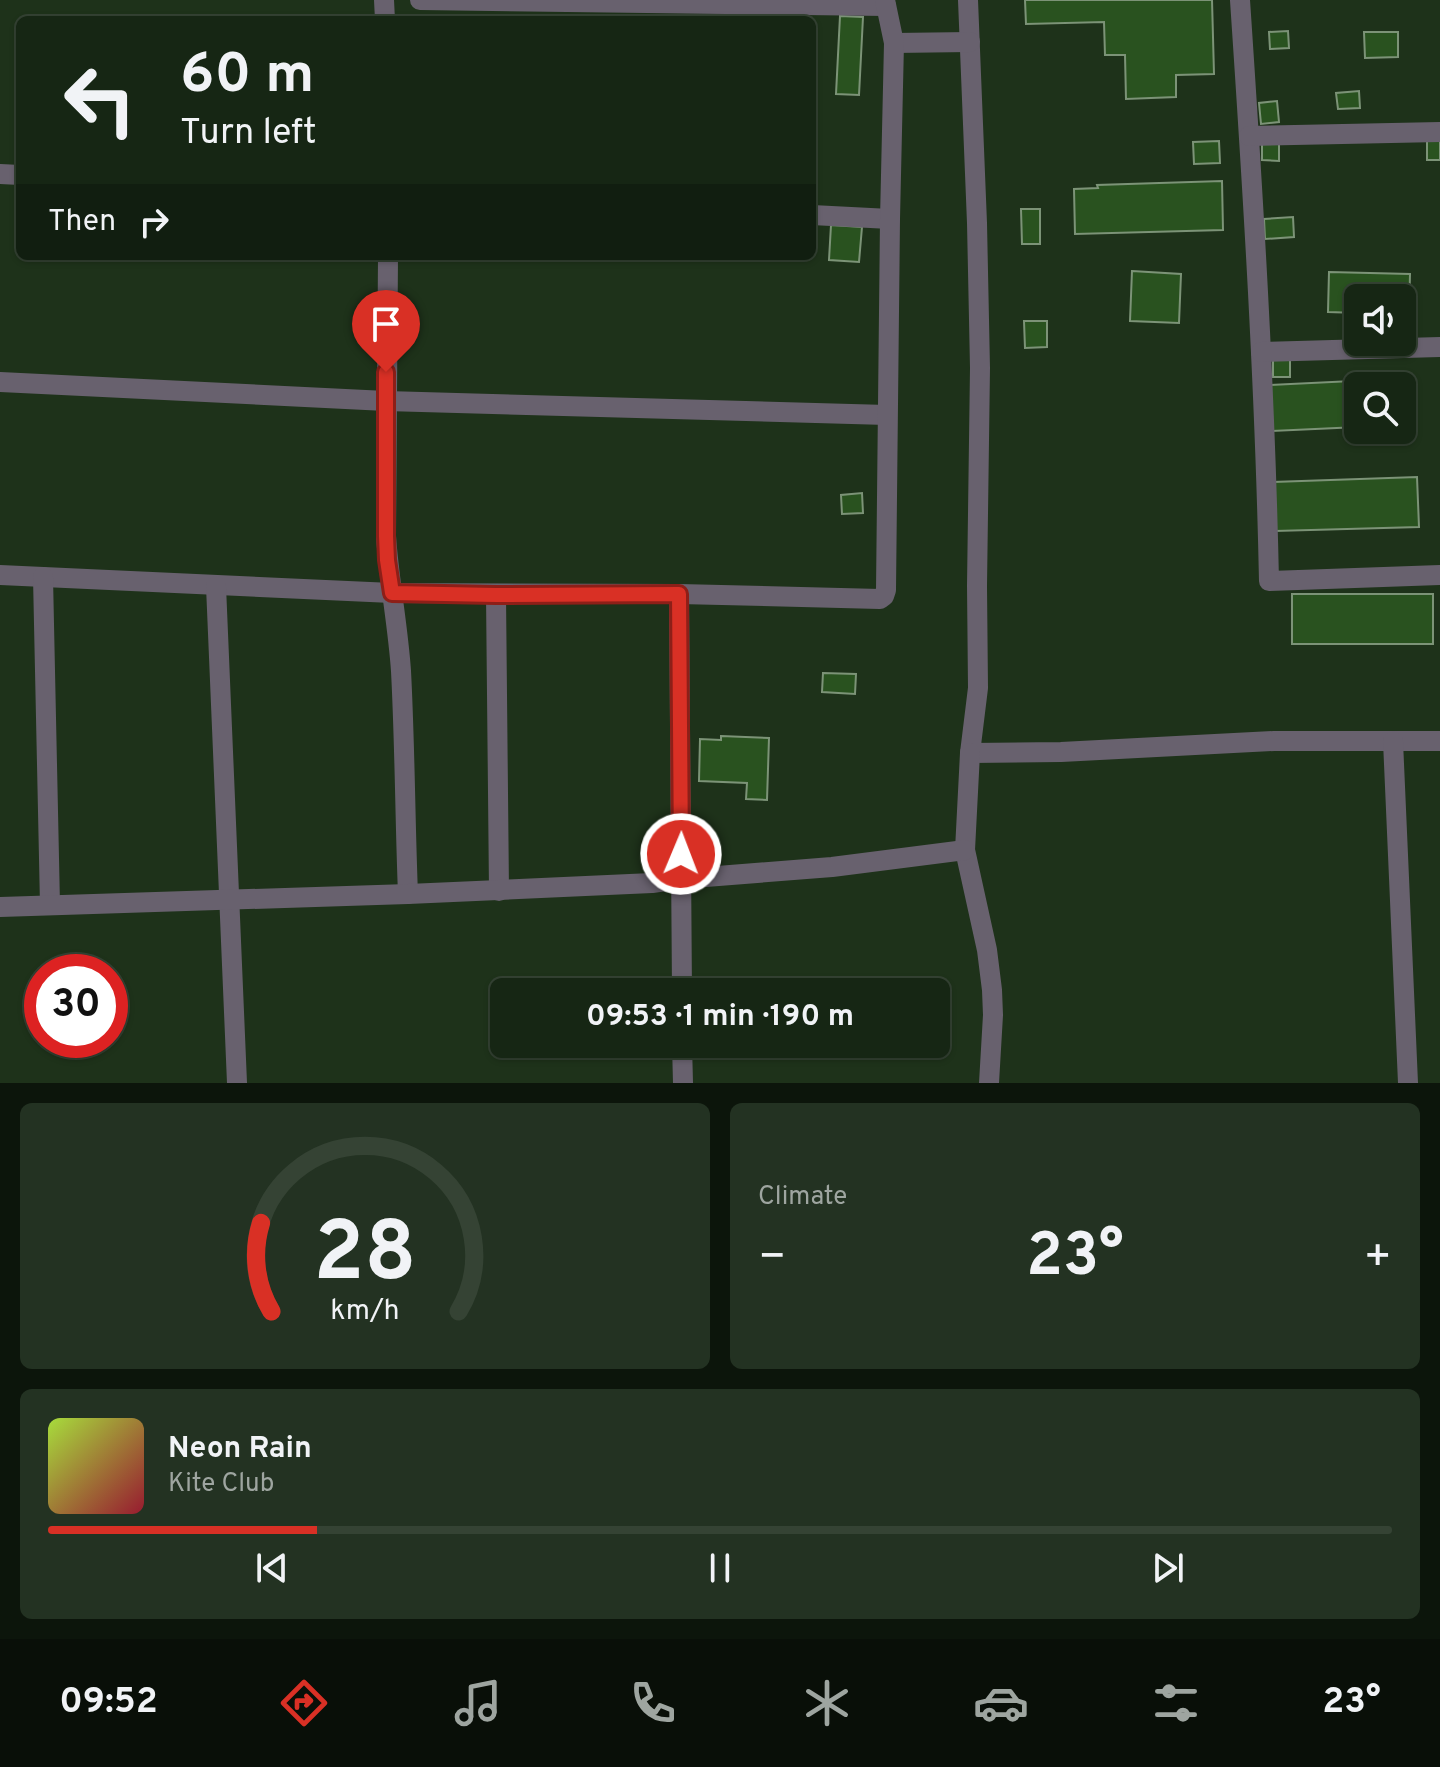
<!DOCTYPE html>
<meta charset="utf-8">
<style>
body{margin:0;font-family:Overpass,sans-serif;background:#233222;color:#f1f3f6;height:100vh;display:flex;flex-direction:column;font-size:30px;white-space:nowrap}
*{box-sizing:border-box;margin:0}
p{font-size:26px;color:#9ea5a0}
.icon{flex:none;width:44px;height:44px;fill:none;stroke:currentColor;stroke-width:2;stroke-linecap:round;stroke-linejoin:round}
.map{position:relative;height:1083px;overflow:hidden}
.panel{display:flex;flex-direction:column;gap:20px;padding:20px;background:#0c150b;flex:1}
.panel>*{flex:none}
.guide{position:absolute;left:16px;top:16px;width:800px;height:244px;border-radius:12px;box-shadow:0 2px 6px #0004,0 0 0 2px #354334;background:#162614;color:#f1f3f6;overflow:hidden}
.controls{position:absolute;left:1344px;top:284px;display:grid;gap:16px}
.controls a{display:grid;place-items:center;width:72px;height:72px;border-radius:12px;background:#162614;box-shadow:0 2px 6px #0004,0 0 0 2px #354334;font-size:40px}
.speed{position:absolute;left:24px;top:954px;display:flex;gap:16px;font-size:40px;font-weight:700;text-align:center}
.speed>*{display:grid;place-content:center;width:104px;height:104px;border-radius:50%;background:#162614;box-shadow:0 2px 6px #0004,0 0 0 2px #354334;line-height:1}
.speed .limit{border:12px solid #d22;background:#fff;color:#111}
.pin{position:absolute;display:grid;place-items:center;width:68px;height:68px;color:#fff;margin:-82px -34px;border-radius:50% 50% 50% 0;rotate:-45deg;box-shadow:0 0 8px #0007}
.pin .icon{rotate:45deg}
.me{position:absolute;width:88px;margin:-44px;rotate:1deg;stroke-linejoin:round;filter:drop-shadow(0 0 6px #0008)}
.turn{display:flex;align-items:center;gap:28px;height:168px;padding:0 32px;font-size:36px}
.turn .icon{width:104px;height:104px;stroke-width:2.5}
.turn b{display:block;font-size:56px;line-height:68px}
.then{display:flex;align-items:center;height:76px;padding:0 32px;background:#0003;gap:16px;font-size:30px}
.big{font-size:60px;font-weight:700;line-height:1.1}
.panel .tile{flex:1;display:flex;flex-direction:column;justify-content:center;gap:12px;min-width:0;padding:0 28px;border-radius:12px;background:#233222}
.panel .dial{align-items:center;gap:0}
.dial svg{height:208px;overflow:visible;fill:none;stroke:#354334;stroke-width:7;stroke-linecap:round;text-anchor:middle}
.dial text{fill:#f1f3f6;stroke:none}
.song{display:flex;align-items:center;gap:24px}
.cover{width:96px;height:96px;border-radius:12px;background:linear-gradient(135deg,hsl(80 70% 55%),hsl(350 70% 35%))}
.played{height:8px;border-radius:4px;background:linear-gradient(90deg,#d93025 20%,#354334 20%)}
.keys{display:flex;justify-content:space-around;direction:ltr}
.heat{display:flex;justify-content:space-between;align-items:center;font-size:44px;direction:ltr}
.panel .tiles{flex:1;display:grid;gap:20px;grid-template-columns:1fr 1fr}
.tile:last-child{grid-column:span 2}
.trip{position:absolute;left:490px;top:978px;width:460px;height:80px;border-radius:12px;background:#162614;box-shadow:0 2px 6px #0004,0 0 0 2px #354334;font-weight:700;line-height:80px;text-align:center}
.menu{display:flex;height:128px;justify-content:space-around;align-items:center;background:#090f08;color:#9ea5a0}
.menu .icon{width:56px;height:56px}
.menu .current{color:#d93025}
.menu b{font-size:36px;color:#f1f3f6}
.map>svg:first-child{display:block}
.building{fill:#29521f;stroke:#7c9377;stroke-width:2}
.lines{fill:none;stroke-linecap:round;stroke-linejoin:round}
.street{stroke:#68616e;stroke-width:20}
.route-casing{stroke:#8d1f18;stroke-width:20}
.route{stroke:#d93025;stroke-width:14}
</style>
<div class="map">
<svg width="1440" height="1083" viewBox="0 0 1440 1083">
<rect width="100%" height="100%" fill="#1e321a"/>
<g class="building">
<path d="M1025,0H1212L1214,74L1176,75V97L1126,99L1125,55H1105L1104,22L1026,24Z"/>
<path d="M840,16L863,17L859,95L836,94Z"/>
<path d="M1288,31L1289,48L1270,49L1269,32Z"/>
<path d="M1364,32H1398V57L1365,58Z"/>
<path d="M1359,91L1360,108L1338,109L1336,93Z"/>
<path d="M1277,101L1279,122L1261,124L1259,103Z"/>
<rect x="1427" y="134" width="13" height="26"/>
<path d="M1219,141L1220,163L1194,164L1193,142Z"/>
<path d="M1262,143H1279V161L1262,160Z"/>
<path d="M1222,181L1223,230L1075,234L1074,189L1098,188L1097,185Z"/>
<path d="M1021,209H1040V244H1022Z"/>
<path d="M1293,217L1294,237L1265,239L1264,219Z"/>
<path d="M831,225L862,227L859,262L829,260Z"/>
<path d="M1132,271L1181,274L1179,323L1130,321Z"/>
<path d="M1329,272L1410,274L1409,314H1402V298H1358V313L1328,312Z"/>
<path d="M1024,321H1047V347L1025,348Z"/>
<rect x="1273" y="360" width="17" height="17"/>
<path d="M1414,378L1416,425H1402V386H1358V427L1272,431L1270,385Z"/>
<path d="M1417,477L1419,527L1275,531L1273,482Z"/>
<path d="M862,493L863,513L842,514L841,495Z"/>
<rect x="1292" y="594" width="141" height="50"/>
<path d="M823,673L856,674L855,694L822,692Z"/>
<path d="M721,736L769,738L767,800L746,799L747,783L699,781L700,739L721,740Z"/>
</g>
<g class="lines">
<g class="street">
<path d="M384,0L385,20"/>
<path d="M420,0L886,6"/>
<path d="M968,0L977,223L980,368L977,586L978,688L970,753L1061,752L1274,741H1440"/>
<path d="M1240,0C1253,193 1265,387 1269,581L1440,575"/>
<path d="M894,43L970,42"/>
<path d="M1249,136L1440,132"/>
<path d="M0,174L20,175"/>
<path d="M812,215L890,219"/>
<path d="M388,256L386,536C389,581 398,626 401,671C405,746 405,820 408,894"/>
<path d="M1261,352L1440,347"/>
<path d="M0,382L386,401L887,415"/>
<path d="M0,575L392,593L679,594L682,992"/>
<path d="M43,577L50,905"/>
<path d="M216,586L237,1083"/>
<path d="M679,594L880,599L884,596L886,590L890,219L894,43L885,0"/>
<path d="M496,595L499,891"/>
<path d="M1393,741L1408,1083"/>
<path d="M970,753L965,850L987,950L992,990L993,1015L989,1083"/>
<path d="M0,907L408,894L652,883L680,879L832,867L965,850"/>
<path d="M682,1044L683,1083"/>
</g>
</g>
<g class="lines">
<defs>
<path id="route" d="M386,372V536L387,560L392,593L496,595L679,594L681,854"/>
</defs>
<use href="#route" class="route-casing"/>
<use href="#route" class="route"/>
</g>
</svg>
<div class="controls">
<a><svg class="icon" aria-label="sound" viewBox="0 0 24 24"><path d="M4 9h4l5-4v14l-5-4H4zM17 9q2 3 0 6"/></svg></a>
<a><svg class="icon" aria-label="search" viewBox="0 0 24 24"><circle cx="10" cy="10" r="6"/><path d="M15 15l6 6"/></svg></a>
</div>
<div class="speed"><div class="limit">30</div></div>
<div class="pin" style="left:386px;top:372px;background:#d93025"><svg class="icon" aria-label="arrive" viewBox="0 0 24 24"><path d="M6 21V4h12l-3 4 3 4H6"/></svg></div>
<svg class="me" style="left:681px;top:854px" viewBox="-20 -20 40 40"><circle r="17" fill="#d93025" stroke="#fff" stroke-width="3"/><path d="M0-11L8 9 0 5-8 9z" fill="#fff"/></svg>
<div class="trip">09:53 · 1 min · 190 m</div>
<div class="guide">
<div class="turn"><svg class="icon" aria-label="left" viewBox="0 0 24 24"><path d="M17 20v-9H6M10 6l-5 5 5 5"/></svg><div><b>60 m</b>Turn left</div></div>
<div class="then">Then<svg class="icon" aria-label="right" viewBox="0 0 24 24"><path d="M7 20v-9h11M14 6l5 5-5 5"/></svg></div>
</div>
</div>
<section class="panel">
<div class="tiles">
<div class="tile dial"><svg viewBox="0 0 100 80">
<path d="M14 69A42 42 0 1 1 86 69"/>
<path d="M14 69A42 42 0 0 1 10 35" stroke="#d93025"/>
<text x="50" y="56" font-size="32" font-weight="700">28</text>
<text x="50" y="72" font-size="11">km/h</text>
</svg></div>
<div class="tile"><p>Climate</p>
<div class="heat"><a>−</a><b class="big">23°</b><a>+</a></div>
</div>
<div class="tile">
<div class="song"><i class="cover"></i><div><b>Neon Rain</b><p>Kite Club</p></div></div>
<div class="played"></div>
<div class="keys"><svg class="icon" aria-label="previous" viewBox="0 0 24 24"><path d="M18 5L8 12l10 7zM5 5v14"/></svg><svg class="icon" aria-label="pause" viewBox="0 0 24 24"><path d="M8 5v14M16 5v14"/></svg><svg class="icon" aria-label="next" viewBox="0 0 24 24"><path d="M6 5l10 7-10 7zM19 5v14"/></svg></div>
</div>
</div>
</section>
<nav class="menu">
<b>09:52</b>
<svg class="icon current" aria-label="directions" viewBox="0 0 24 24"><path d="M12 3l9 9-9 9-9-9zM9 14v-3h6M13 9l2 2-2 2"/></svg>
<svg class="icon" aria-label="music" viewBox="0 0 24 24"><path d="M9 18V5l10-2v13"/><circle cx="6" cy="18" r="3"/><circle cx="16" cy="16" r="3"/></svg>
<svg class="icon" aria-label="phone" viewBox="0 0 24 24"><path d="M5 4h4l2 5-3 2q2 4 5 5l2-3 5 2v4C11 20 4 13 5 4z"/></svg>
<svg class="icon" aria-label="climate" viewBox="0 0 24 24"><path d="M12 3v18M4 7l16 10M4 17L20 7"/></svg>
<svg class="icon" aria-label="car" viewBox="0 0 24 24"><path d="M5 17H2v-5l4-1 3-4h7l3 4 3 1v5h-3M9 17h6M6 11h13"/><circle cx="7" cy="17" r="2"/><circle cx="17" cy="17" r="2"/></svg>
<svg class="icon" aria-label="filters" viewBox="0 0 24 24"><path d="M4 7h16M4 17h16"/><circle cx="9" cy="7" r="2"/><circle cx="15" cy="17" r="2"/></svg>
<b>23°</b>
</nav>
